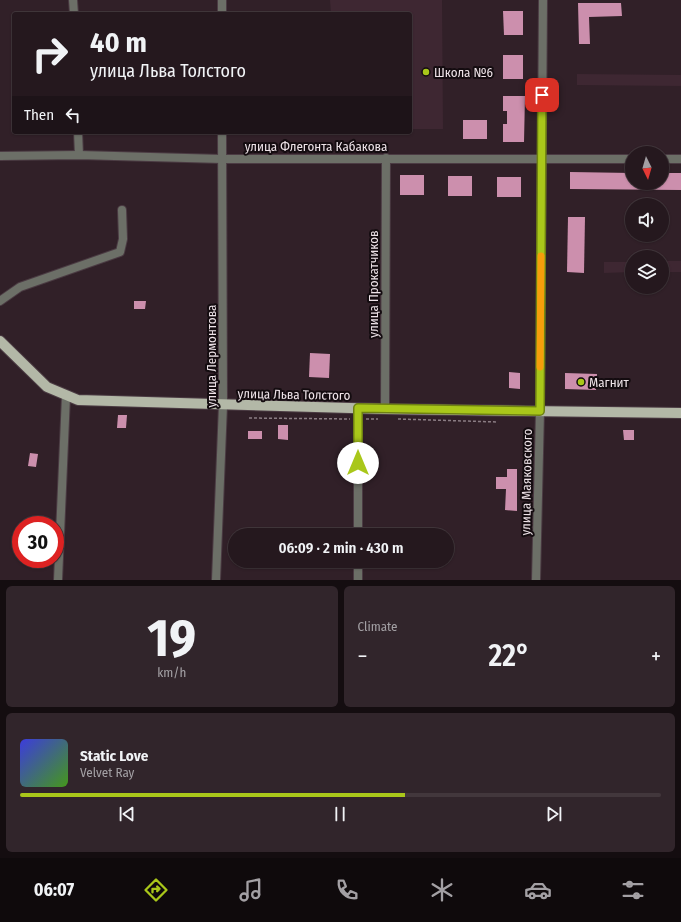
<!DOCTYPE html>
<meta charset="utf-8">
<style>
body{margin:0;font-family:"Fira Sans Condensed",sans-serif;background:#31252b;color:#f1f3f6;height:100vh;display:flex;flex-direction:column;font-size:15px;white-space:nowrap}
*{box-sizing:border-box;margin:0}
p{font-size:13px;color:#a3a0a4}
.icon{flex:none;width:22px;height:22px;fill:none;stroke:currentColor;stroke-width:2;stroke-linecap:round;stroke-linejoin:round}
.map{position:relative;height:580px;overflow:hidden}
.details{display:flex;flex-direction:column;gap:6px;padding:6px;background:#140d10;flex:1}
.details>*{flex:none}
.top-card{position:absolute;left:12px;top:12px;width:400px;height:122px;border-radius:4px;box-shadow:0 1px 3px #0004,0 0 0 1px #42373c;background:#25181e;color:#f1f3f6;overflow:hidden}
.needle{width:26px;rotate:175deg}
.tools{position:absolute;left:625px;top:146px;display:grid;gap:8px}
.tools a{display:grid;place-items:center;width:44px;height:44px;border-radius:50%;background:#25181e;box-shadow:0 1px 3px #0004,0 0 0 1px #42373c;font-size:20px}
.speed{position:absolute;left:12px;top:516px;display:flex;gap:8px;font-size:20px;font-weight:700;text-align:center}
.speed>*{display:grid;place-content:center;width:52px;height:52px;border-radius:50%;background:#25181e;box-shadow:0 1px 3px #0004,0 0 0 1px #42373c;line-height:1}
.speed .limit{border:6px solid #d22;background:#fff;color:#111}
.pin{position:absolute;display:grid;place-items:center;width:34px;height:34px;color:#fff;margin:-17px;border-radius:8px;box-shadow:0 2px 6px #0006}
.me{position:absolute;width:44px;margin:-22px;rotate:0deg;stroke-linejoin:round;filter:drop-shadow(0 0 3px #0008)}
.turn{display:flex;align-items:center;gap:14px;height:84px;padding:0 12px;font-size:18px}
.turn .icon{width:52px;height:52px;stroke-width:2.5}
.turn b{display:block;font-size:28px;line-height:34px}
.then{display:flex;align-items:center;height:38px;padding:0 12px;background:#0003;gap:8px;font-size:15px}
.big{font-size:30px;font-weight:600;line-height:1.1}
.details .card{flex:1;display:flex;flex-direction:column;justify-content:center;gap:6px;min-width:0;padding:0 14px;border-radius:6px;background:#31252b}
.details .dial{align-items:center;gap:0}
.dial b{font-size:52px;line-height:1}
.song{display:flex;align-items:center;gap:12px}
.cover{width:48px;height:48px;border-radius:6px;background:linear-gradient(135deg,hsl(240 70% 55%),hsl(100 70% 35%))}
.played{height:4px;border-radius:2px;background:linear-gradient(90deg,#a9c71a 60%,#42373c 60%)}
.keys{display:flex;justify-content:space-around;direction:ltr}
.heat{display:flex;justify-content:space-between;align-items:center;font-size:22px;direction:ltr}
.details .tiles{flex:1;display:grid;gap:6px;grid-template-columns:1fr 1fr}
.card:last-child{grid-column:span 2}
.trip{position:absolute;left:228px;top:528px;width:226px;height:40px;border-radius:20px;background:#25181e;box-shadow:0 1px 3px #0004,0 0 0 1px #42373c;font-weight:600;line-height:40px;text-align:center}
.tab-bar{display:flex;height:64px;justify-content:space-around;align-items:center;background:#0f0a0c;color:#a3a0a4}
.tab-bar .icon{width:28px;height:28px}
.tab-bar .current{color:#a9c71a}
.tab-bar b{font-size:18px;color:#f1f3f6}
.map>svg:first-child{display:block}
.built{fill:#3e2732}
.building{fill:#cc8fad}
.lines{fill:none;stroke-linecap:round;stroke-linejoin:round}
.minor-casing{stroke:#4b3b43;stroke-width:10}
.major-casing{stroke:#4b3b43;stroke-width:12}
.path{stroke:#8a7c83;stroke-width:1.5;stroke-dasharray:3 2;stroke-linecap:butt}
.minor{stroke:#6c6f67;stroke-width:8}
.major{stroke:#b3b8a7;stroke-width:10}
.route-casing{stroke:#6e8111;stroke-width:10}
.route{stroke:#a9c71a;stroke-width:7}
.slow{stroke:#f59e0b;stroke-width:7}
.poi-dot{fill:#a9c71a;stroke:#140c10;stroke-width:1.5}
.labels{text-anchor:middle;stroke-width:4;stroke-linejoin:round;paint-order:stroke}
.poi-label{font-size:13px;fill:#eee3e8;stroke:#140c10;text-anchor:start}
.street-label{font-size:13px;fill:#eee3e8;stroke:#140c10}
</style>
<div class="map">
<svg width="681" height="580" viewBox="0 0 681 580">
<rect width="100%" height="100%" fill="#312028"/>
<g class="built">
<path d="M330,0H442L443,129H410V14H331Z"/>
<path d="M577,74L681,75V86L577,85Z"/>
<rect x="662" y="261" width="19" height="11"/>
<path d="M604,262H632V272L604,273Z"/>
</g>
<g class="building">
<path d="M578,3H621L622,16L589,17L590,44H579Z"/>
<path d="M503,11H523V35H504Z"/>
<rect x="503" y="55" width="20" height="24"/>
<path d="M503,96H525L524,142H503V124H507V111H503Z"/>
<rect x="463" y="120" width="24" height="19"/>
<path d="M570,172L632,173V183H662V173H681V190L570,189Z"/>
<rect x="400" y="175" width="24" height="20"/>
<rect x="448" y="176" width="24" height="20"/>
<rect x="497" y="177" width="24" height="20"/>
<path d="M568,217H585L584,273L567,272Z"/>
<path d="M134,301H146L145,309H134Z"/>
<path d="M310,353L330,354L329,378L309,377Z"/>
<path d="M509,372L520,373V389L509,388Z"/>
<path d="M565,373L597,374L596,390L565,389Z"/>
<path d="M118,415H127L126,428H117Z"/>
<path d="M278,425H288V440L278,439Z"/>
<path d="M623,430H634V440H624Z"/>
<rect x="248" y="431" width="14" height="8"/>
<path d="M30,453L38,454L36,467L28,466Z"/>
<path d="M507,469H517V511L505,510L506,489H496V477H507Z"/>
</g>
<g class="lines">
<defs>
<g id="minor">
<path d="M73,0L74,14"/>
<path d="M222,0V14"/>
<path d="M78,132L79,155"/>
<path d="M0,156L79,155L222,159H632"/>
<path d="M662,159H681"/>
<path d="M0,301L20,287L120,252L123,239L122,210"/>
<path d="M358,408V535"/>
<path d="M385,409L386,158"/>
<path d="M358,561V580"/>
<path d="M58,580L66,396"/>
<path d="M216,580L223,405L222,132"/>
<path d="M536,580L540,411L543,0"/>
</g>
<path id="major" d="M0,341L47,387L78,400L385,409L681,413"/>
</defs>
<use href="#minor" class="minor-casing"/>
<use href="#major" class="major-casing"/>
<g class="path">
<path d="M249,418L350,419"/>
<path d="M366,419H378"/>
<path d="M398,419L498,422"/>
</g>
<use href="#minor" class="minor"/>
<use href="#major" class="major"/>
</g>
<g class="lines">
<defs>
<path id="route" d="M358,463V408L540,411L542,95"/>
</defs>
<use href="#route" class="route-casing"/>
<use href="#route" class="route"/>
<path class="slow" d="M540,367L541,256"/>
</g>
<g class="poi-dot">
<circle cx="426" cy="72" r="4"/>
<circle cx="581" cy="382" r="4"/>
</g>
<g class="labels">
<g class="poi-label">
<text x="434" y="77">Школа №6</text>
<text x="589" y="387">Магнит</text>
</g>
<g class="street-label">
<text x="316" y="151">улица Флегонта Кабакова</text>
<text transform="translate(373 284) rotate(-90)" y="5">улица Прокатчиков</text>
<text transform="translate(211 356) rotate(-90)" y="5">улица Лермонтова</text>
<text transform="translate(294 394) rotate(1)" y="5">улица Льва Толстого</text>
<text transform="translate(526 482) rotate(-89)" y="5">улица Маяковского</text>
</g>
</g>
</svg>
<div class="tools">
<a><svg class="needle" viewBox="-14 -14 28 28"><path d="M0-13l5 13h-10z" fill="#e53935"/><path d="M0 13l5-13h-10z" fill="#a3a0a4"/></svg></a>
<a><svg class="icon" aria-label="sound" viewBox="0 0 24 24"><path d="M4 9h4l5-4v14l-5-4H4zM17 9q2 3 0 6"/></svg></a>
<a><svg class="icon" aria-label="layers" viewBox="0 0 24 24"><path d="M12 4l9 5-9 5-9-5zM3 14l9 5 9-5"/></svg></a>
</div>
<div class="speed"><div class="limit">30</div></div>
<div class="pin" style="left:542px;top:95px;background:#d93025"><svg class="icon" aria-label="arrive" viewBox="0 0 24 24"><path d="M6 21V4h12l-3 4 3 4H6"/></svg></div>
<svg class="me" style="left:358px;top:463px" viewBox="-20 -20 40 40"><circle r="19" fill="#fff"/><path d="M0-13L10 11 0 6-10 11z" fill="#a9c71a"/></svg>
<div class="trip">06:09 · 2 min · 430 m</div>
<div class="top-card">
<div class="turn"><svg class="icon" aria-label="right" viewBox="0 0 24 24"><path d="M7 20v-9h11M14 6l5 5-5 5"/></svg><div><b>40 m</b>улица Льва Толстого</div></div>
<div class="then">Then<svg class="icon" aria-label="left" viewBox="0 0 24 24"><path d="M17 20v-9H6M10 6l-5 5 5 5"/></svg></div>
</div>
</div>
<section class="details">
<div class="tiles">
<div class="card dial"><b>19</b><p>km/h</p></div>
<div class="card"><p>Climate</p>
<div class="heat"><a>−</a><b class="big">22°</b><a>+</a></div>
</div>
<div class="card">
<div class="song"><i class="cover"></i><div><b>Static Love</b><p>Velvet Ray</p></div></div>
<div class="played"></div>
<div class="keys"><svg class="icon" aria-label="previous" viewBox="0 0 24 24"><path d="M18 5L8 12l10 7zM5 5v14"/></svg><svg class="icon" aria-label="pause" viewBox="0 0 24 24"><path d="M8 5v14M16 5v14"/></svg><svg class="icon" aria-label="next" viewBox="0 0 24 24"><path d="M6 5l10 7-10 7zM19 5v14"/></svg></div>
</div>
</div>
</section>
<nav class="tab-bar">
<b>06:07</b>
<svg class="icon current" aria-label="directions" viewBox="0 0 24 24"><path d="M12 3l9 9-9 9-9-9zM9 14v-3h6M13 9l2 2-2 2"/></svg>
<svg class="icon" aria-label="music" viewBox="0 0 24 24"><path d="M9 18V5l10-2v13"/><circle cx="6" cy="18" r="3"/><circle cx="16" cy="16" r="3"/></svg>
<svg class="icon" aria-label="phone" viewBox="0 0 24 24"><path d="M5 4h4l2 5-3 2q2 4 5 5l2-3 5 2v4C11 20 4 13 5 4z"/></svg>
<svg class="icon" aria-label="climate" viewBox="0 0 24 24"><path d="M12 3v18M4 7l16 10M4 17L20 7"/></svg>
<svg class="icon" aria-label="car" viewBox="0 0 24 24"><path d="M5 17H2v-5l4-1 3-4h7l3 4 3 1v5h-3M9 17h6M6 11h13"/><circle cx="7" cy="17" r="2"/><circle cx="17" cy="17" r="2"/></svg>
<svg class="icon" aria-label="filters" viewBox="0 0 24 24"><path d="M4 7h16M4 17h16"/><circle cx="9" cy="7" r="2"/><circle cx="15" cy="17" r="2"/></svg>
</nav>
